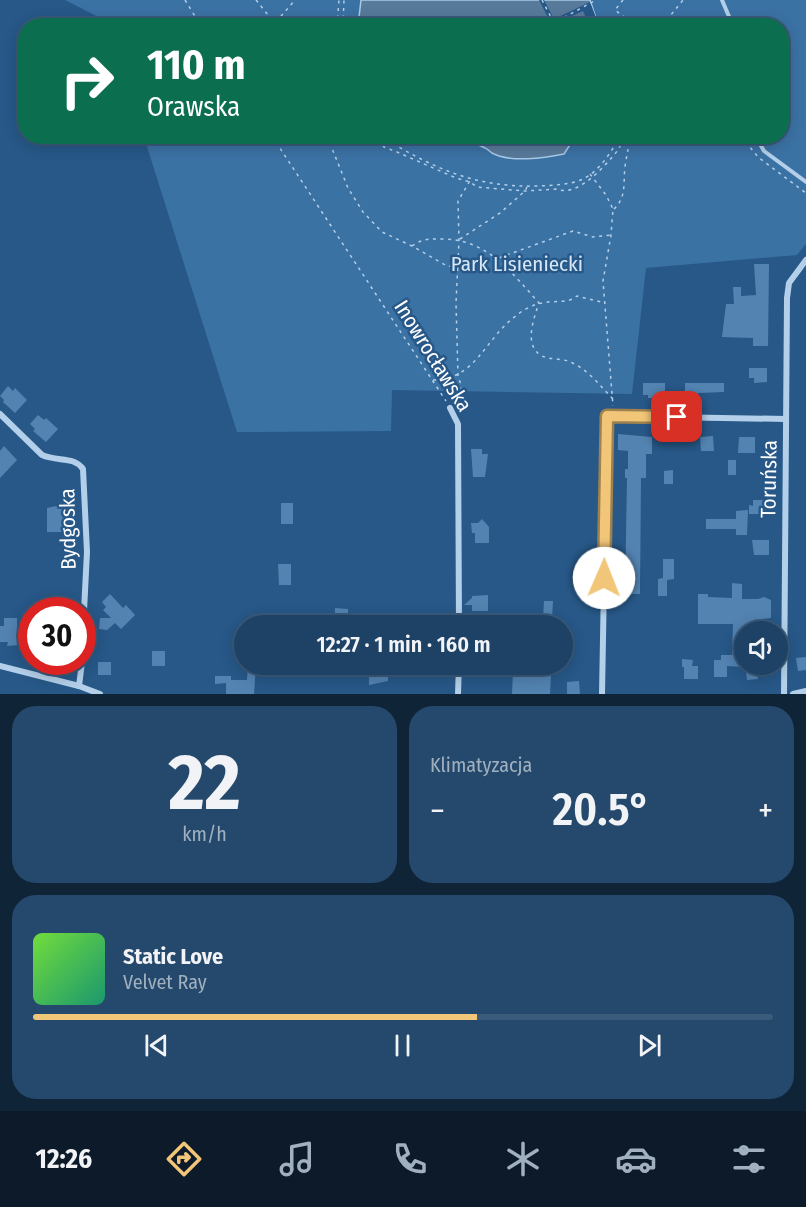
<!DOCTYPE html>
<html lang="pl">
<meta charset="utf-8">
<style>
body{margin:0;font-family:"Fira Sans Condensed",sans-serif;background:#25496c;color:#f1f3f6;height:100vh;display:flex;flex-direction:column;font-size:22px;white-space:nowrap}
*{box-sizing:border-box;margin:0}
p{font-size:20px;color:#a0b0bf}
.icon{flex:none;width:33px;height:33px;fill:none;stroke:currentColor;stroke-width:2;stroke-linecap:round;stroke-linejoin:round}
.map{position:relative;height:694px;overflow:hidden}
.drawer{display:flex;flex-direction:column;gap:12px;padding:12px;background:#102438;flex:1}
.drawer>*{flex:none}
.guide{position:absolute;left:18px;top:18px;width:771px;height:126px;border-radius:24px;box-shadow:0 3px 15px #0003,0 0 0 2px #3b5b7a;background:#0b6e4f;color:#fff;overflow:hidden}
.controls{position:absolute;left:734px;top:621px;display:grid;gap:12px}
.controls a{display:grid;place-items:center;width:54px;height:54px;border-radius:50%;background:#1d4266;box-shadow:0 3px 15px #0003,0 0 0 2px #3b5b7a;font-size:30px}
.speed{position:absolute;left:18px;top:597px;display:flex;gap:12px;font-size:30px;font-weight:700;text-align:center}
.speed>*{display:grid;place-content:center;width:78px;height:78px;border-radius:50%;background:#1d4266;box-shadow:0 3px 15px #0003,0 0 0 2px #3b5b7a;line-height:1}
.speed .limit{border:9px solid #d22;background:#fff;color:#111}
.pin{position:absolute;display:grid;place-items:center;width:51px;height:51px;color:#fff;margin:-26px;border-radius:12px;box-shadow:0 3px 9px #0006}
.me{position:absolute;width:66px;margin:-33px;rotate:1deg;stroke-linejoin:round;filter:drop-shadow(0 0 4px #0008)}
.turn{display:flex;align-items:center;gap:21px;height:126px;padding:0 30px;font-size:27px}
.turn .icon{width:78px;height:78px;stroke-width:2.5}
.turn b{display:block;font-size:42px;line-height:51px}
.big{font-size:45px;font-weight:600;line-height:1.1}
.drawer .card{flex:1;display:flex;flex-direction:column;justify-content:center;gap:9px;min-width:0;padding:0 21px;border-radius:24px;background:#25496c}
.drawer .dial{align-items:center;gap:0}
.dial b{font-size:78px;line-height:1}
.song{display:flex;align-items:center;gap:18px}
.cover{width:72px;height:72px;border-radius:9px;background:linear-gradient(135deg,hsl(100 70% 55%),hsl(160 70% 35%))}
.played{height:6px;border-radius:3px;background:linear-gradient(90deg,#f1c678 60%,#3b5b7a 60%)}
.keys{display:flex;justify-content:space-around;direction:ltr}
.heat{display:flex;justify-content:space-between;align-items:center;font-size:33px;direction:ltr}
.drawer .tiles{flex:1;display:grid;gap:12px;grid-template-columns:1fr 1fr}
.card:last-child{grid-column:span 2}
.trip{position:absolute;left:234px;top:615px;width:339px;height:60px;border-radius:30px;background:#1d4266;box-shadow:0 3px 15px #0003,0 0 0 2px #3b5b7a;font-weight:600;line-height:60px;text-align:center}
.tabs{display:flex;height:96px;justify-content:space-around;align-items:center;background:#0c1a29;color:#a0b0bf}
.tabs .icon{width:42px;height:42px}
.tabs .active{color:#f1c678}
.tabs b{font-size:27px;color:#f1f3f6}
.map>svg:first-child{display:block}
.green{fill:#3b72a4}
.water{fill:#587a9b;stroke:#a7cae9;stroke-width:1.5}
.pier{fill:#275888}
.building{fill:#5383b1}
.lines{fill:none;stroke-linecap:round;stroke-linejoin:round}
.path{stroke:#b3cfe9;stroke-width:1.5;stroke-dasharray:3 4.5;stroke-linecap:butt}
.lane{stroke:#b3cfe9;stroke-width:4}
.street{stroke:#b3cfe9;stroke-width:6}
.route-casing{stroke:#9d814e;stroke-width:15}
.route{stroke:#f1c678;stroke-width:10}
.labels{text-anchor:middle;stroke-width:5;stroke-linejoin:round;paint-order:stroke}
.park-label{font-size:21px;fill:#d7e7f7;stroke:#275888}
.street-label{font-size:21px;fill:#fff;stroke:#275888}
</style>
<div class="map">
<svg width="806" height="694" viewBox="0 0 806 694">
<rect width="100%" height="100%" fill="#275888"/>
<path class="green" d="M65,0H806V244L797,255L646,268L632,394L392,390L391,431L237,432L144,137L782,136V26H116Z"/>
<g class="water">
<path d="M361,0H590L595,15L594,23L596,25L358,26Z"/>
<path d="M458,137H580L573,140L564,154C545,158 510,163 492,153C490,152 488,149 485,148C476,143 469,143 458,137Z"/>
</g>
<path class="pier" d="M539,0H544L554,19L590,2L595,15L594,25H589L583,11L552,25Z"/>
<g class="building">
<path d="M754,264H769L768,346H753V338L722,337L726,304H734L733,287H741V296L756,295Z"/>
<path d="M749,368H767V382L754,383V378H749Z"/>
<path d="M643,383H665V398H648V395H643Z"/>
<path d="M685,383H724V392L698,393V398H685Z"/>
<path d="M8,386L13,391L15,388L27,400L15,413L3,402L4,400L0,396Z"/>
<path d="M38,415L44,420L46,418L58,429L46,442L33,431L35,429L30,424Z"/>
<path d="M618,434L652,437V454H646V478H641L640,594H625L627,478H625V469H628V451L618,450Z"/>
<path d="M713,436L714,451H701L700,437Z"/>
<path d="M739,437H755V453H738Z"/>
<path d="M4,446L17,460L0,478V451Z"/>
<path d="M471,449H482V454H488L485,477H473Z"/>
<rect x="728" y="460" width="8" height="15"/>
<path d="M673,470V484H664V471Z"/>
<path d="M753,500H767V514H749V505L753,506Z"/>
<rect x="281" y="503" width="12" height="21"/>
<path d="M56,506L65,508V526H62L63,532H47V508Z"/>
<path d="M748,510L747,535H736V529H706V519H736V511Z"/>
<path d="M482,519L489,527V543H475V533H472L471,523H478Z"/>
<path d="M752,540H769V555H754Z"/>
<path d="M663,559H674V579L667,580V596H658V579L663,578Z"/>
<path d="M278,564H291V585H279Z"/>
<path d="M732,583L742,584V599H758L764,597L771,600V618L753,620V630L744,632V667L727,666V677H714V660H721V655H732L733,624H698V594H708V597L732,598Z"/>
<path d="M110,594L123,608L126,605L135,615L121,629L115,623L107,630L99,629L100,618H111L103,610L106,607L102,602Z"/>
<path d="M488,595V611H472V605H464L472,598V596Z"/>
<path d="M544,601H553L552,619H543Z"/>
<path d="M335,608L348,609V626H335Z"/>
<path d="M495,613V626H484V614Z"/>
<path d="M4,618H17V634L29,633L30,644L7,646L8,642H0V626H4Z"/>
<rect x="152" y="651" width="13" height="15"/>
<path d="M806,657V670L798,671L796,658Z"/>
<path d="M682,659L693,660L692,666H698V679H684V667H682Z"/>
<rect x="98" y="662" width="13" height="13"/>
<path d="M248,664H256L254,694H226V683L215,684V676H231V680H247Z"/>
<path d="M522,664H548L547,675H551L550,694H512L513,670L522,669Z"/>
<path d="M745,664H756L758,679L747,680Z"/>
<path d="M411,667H436L435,674L423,673L411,676Z"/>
<path d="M369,671H376V674H388V681L369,685Z"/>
<path d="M579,681L580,694H567V682Z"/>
</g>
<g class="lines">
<g class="path">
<path d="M185,0L201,26"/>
<path d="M256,0L277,26"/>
<path d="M542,0L554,23L596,0"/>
<path d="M623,0L615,10L636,26"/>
<path d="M276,22L295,0"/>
<path d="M337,26L339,0"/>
<path d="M343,26L344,0"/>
<path d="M662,26L683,0"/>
<path d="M272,136L446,401"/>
<path d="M327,136L348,188L363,212L382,232L412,246L447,266L471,268L573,231L593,237L611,235"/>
<path d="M372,136L381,142L384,147L397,152L456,178L470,182L477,187L525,191L556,189C578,198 606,165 618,150C621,146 621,141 624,136"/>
<path d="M380,136C435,169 475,188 540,186C554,185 572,185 585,178C600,170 612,151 620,136"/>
<path d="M741,136L758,157L806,193"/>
<path d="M590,174L606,195L613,209L611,235L603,281L613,406"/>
<path d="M614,209C627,197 623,182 625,167C626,156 630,148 628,136"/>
<path d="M460,239L500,213L525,191L527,187"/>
<path d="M412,246C423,238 431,239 444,239C488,240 512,273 539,303C534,318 523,346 542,356C550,360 562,358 570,362C588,369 600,386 613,399"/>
<path d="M433,380C476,380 485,338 517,315C523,310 534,304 542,303C554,300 568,304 577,296L605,303"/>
<path d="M454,403L460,397L461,385L458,376L456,303L459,240L458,201L471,179"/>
</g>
<g class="lane">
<path d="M722,0L733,26"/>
<path d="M760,144L764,151L806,182"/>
</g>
<g class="street">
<path d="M450,408L458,424L459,626"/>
<path d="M0,414L42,455C58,462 74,456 83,469L87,552L82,650"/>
<path d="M0,666L79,686L100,694"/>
<path d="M79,686L82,662"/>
<path d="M458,694L459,664"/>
<path d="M602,694L607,416L786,419"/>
<path d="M784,694L787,298L789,283L806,260"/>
<path d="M793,694L806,691"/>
</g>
</g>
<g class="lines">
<defs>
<path id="route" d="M604,578L607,416L677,417"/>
</defs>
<use href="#route" class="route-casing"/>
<use href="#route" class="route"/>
</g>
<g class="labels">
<g class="park-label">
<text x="517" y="271">Park Lisieniecki</text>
</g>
<g class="street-label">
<text transform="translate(433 356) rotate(58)" y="7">Inowrocławska</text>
<text transform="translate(769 479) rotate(-89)" y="7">Toruńska</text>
<text transform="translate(68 529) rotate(-91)" y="7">Bydgoska</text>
</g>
</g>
</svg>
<div class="controls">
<a><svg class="icon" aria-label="sound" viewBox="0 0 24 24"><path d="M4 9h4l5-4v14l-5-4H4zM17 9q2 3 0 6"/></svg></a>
</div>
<div class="speed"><div class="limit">30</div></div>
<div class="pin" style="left:677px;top:417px;background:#d93025"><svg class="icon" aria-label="arrive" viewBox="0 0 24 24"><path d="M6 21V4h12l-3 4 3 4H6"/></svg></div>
<svg class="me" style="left:604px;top:578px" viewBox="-20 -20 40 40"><circle r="19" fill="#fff"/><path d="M0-13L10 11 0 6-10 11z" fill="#f1c678"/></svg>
<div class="trip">12:27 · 1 min · 160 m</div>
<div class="guide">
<div class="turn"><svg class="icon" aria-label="right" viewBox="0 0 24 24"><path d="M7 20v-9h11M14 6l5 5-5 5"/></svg><div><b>110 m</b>Orawska</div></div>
</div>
</div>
<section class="drawer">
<div class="tiles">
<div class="card dial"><b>22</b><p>km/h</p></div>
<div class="card"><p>Klimatyzacja</p>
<div class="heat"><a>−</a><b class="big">20.5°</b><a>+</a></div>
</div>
<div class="card">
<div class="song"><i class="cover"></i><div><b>Static Love</b><p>Velvet Ray</p></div></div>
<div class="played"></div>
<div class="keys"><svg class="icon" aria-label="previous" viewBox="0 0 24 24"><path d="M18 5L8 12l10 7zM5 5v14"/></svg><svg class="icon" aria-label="pause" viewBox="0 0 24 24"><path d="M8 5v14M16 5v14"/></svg><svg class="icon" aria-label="next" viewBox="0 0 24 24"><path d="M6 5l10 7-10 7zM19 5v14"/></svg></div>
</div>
</div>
</section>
<nav class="tabs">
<b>12:26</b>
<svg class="icon active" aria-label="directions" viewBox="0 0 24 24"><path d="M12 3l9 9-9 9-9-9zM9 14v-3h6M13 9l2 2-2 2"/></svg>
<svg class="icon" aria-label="music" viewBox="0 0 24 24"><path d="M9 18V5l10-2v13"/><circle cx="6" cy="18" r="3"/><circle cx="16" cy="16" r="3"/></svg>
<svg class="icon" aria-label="phone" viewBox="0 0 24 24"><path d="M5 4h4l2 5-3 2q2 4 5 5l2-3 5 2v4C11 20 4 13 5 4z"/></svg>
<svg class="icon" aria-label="climate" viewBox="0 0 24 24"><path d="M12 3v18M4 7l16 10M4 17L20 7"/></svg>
<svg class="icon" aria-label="car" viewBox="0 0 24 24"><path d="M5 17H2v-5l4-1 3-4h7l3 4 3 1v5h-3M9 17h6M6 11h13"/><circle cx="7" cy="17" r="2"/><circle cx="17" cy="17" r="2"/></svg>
<svg class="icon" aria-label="filters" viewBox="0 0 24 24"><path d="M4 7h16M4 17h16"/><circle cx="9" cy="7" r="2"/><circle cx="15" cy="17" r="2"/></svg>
</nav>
